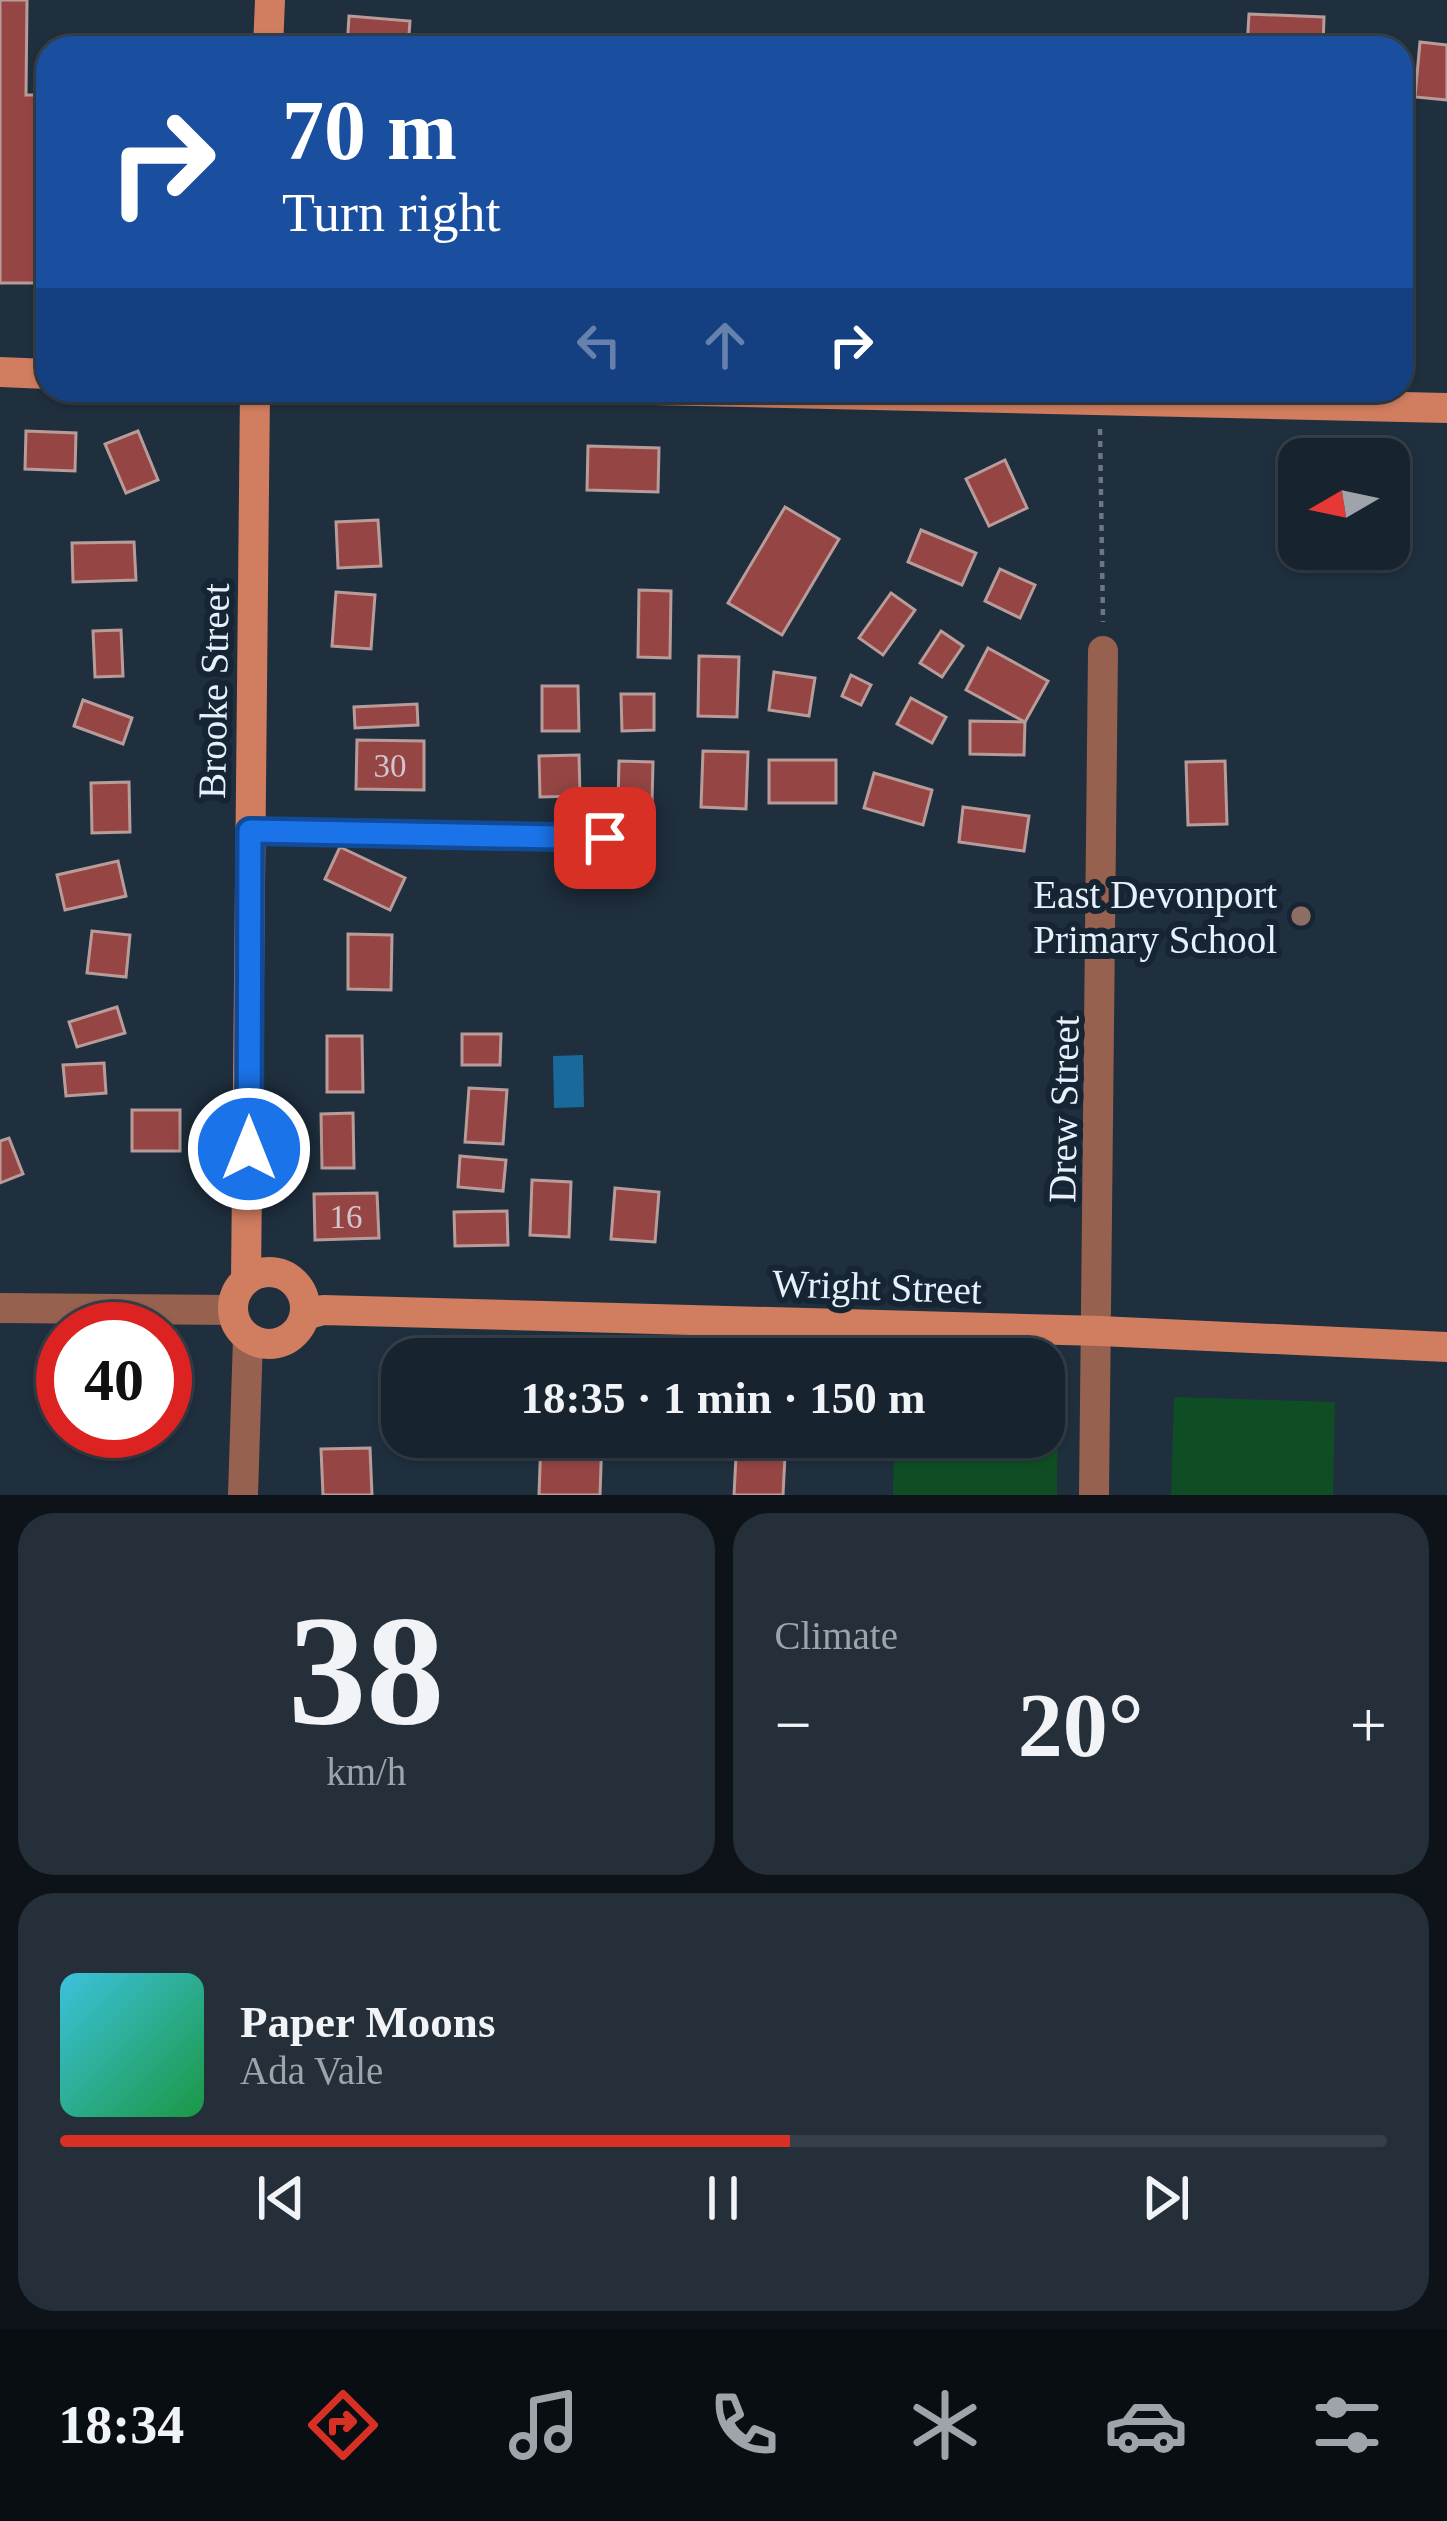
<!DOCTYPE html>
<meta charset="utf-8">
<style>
body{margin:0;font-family:Georgia,serif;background:#242f3a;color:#f1f3f6;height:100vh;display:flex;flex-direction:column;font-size:45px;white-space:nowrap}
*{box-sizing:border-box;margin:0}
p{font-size:39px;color:#9ea4aa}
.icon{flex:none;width:66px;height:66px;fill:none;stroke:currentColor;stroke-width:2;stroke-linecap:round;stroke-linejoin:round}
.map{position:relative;height:1495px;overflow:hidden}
.drawer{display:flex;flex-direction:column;gap:18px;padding:18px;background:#0d1319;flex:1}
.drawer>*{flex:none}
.top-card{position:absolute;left:36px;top:36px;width:1377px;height:366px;border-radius:36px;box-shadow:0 3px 9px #0004,0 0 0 3px #36404a;background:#1a4fa0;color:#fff;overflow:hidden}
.needle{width:78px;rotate:261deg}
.buttons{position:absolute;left:1278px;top:438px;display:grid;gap:24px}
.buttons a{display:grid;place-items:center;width:132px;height:132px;border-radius:24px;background:#17232e;box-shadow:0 3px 9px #0004,0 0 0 3px #36404a;font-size:60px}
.speed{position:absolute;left:36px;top:1302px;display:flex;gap:24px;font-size:60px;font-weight:700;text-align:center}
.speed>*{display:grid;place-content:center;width:156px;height:156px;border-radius:50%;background:#17232e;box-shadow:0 3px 9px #0004,0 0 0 3px #36404a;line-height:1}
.speed .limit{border:18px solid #d22;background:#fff;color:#111}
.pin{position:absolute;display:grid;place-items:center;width:102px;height:102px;color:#fff;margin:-51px;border-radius:24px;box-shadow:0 6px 18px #0006}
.me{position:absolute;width:132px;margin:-66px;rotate:0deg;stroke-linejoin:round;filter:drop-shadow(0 0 9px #0008)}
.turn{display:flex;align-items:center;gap:42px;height:252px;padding:0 48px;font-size:54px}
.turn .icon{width:156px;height:156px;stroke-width:2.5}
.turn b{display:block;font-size:84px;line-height:102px}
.lanes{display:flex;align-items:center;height:114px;padding:0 48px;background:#0003;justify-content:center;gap:60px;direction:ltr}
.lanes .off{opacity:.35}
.big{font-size:90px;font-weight:800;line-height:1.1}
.drawer .card{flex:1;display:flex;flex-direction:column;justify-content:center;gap:18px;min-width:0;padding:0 42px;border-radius:36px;background:#242f3a}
.drawer .dial{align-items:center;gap:0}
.dial b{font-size:156px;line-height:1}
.song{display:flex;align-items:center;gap:36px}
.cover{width:144px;height:144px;border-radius:18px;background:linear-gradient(135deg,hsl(190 70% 55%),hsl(140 70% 35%))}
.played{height:12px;border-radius:6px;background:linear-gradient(90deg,#d93025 55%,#36404a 55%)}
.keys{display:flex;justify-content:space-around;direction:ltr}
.heat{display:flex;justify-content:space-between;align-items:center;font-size:66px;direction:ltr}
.drawer .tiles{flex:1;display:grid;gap:18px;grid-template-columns:1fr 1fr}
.card:last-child{grid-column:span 2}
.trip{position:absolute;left:381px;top:1338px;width:684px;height:120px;border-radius:36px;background:#17232e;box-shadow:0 3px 9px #0004,0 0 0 3px #36404a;font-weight:800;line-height:120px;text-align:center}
.tabs{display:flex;height:192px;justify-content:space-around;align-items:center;background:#090e12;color:#9ea4aa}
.tabs .icon{width:84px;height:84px}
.tabs .selected{color:#d93025}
.tabs b{font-size:54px;color:#f1f3f6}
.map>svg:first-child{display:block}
.green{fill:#0f4e25}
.water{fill:#1a699b}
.building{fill:#954644;stroke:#b89c9a;stroke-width:3}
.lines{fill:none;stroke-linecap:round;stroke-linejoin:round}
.path{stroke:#6a7885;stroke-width:4.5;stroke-dasharray:6 6;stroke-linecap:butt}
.lane{stroke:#96614f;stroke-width:16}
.street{stroke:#96614f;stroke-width:30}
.secondary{stroke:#d17d5f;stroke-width:30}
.route-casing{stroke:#114b97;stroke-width:30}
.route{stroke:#1a73e8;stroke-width:21}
.education-dot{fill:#8d6e63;stroke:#162533;stroke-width:4.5}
.labels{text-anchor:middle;stroke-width:12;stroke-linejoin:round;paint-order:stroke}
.number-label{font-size:33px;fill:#d2c6cd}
.street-label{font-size:39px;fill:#e7f1fb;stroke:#162533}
.poi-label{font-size:39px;fill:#e7f1fb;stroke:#162533;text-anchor:end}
</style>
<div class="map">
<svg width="1447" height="1495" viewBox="0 0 1447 1495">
<rect width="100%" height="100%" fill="#1f2f3e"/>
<g class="green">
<path d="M1044,1396H1058L1057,1495H893L894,1437H1044Z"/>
<path d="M1174,1397L1335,1402L1333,1495H1171Z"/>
</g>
<path class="water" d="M583,1055L584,1107L554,1108L553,1056Z"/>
<g class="building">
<path d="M0,0H27L26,95H48V283H0Z"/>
<path d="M1249,14L1324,17L1323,48H1247Z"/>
<path d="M349,16L410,21L408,48H347Z"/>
<path d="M1420,42L1447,45V100L1415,97Z"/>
<path d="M26,431L76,433L75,471L25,469Z"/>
<path d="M138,431L158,480L126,493L105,444Z"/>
<path d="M588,446L659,448L658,492L587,490Z"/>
<path d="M1005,460L1027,508L989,526L966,479Z"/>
<path d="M785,507L839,539L782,635L728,603Z"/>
<path d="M378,520L381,566L338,568L336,522Z"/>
<path d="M921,530L976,553L962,585L908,562Z"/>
<path d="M134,542L136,580L73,582L72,543Z"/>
<path d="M1000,569L1035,585L1020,618L985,601Z"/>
<path d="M639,590L671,591L670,658L638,657Z"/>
<path d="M336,592L375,595L371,649L332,646Z"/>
<path d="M891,593L915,610L883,655L859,638Z"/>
<path d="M121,630L123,676L95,677L93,631Z"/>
<path d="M941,631L963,646L942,677L920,663Z"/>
<path d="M988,648L1048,681L1025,722L966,690Z"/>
<path d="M699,656L739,657L737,717L698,716Z"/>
<path d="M774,672L815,678L809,716L769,710Z"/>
<path d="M851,675L871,685L861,705L842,696Z"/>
<path d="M542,686H578L579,731H542Z"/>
<path d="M621,694H654V730L622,731Z"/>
<path d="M911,698L946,717L932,743L897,724Z"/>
<path d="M83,700L132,718L123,744L74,726Z"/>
<path d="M417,704L418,725L355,728L354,707Z"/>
<path d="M970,721L1025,722L1024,755L970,754Z"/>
<path d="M357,740L424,741V790L356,789Z"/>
<path d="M703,751L748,752L746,809L701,807Z"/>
<path d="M579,755L580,796L540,797L539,756Z"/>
<rect x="769" y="760" width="67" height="43"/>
<path d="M619,761L653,762L652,804L618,803Z"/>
<path d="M1225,761L1227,824L1188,825L1186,762Z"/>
<path d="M874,773L932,790L923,825L864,808Z"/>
<path d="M129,782L130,832L92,833L91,783Z"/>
<path d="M963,807L1029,816L1024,851L959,842Z"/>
<path d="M340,847L405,878L390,910L325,879Z"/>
<path d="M118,861L126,896L65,910L57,875Z"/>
<path d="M92,931L130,935L126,977L87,973Z"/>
<path d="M348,934L392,935L391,990L348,989Z"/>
<path d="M117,1007L125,1033L77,1047L69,1022Z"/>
<path d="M462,1034H501L500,1065H462Z"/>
<path d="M327,1036H362L363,1092H327Z"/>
<path d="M104,1063L106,1093L66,1096L63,1065Z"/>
<path d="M469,1088L507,1090L503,1144L465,1142Z"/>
<rect x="132" y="1110" width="48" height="41"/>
<path d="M353,1113L354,1168H322L321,1114Z"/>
<path d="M9,1138L23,1174L0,1183V1141Z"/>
<path d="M460,1156L506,1160L503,1191L458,1187Z"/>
<path d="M532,1180L571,1182L569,1237L530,1235Z"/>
<path d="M615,1188L659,1192L655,1242L611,1239Z"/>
<path d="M377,1193L379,1238L315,1240L314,1194Z"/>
<path d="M507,1211L508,1245L455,1246L454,1212Z"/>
<path d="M541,1437H602L600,1495H539Z"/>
<path d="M737,1437H786L783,1495H734Z"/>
<path d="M370,1448L372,1495H323L321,1449Z"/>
</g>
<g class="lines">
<path class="path" d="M1100,429L1103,622"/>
<g class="lane">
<path d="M764,48L766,42"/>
<path d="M251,831L605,839"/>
</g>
<g class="street">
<path d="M0,1308L233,1310"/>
<path d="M243,1495L248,1338"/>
<path d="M1094,1495L1103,651"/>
</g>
<g class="secondary">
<path d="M268,48L270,0"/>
<path d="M0,372L48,374"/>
<path d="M654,390L1447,408"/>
<circle cx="269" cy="1308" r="36"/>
<path d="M246,1280L255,390"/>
<path d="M305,1315L323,1310L1100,1331L1447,1347"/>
</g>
</g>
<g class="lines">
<defs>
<path id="route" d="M249,1149L250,831L605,838"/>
</defs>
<use href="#route" class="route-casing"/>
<use href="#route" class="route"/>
</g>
<circle class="education-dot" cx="1301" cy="916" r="12"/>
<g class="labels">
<g class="number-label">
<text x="390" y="777">30</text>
<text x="346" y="1228">16</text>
</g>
<g class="street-label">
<text transform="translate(213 691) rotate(-89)" y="14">Brooke Street</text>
<text transform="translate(1063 1109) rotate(-89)" y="14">Drew Street</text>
<text transform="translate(877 1286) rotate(2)" y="14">Wright Street</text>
</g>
<g class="poi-label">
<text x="1277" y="908">East Devonport<tspan x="1277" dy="45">Primary School</tspan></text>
</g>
</g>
</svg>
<div class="buttons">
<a><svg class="needle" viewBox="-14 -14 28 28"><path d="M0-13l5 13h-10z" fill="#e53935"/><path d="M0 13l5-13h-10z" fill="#9ea4aa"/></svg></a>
</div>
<div class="speed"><div class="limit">40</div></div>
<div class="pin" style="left:605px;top:838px;background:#d93025"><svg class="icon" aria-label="arrive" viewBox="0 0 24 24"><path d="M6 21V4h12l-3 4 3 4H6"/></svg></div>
<svg class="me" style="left:249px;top:1149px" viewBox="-20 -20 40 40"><circle r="17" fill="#1a73e8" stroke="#fff" stroke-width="3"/><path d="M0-11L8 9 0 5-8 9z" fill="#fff"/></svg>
<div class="trip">18:35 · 1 min · 150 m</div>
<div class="top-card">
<div class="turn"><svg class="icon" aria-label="right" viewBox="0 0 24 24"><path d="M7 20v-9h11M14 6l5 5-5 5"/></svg><div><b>70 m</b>Turn right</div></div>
<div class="lanes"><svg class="icon off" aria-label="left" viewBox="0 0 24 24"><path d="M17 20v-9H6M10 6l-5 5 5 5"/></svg><svg class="icon off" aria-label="ahead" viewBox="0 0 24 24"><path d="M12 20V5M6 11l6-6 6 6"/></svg><svg class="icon" aria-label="right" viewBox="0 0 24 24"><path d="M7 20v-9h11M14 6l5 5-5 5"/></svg></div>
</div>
</div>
<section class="drawer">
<div class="tiles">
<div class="card dial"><b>38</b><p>km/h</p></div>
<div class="card"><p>Climate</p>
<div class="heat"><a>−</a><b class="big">20°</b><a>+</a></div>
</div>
<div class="card">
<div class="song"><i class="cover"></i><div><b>Paper Moons</b><p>Ada Vale</p></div></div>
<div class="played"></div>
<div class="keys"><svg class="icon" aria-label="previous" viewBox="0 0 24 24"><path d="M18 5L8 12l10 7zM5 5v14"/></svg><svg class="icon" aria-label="pause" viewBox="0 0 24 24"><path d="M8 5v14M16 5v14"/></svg><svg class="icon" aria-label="next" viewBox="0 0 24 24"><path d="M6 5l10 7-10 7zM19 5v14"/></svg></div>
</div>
</div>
</section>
<nav class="tabs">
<b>18:34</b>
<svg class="icon selected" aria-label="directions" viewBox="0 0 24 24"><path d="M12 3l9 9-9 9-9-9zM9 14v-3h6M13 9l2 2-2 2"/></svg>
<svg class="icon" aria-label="music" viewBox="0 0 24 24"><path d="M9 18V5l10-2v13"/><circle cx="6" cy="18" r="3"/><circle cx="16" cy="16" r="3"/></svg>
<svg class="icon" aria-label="phone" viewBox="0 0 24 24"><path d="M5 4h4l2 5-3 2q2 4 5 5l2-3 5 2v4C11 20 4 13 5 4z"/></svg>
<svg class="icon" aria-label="climate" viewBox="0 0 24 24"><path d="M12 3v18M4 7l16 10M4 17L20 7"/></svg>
<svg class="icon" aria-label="car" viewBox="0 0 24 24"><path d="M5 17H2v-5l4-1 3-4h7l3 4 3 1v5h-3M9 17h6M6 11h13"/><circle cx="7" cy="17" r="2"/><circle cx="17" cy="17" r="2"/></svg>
<svg class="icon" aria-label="filters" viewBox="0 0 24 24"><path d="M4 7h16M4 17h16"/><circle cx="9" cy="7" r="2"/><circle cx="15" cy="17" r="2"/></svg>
</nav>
